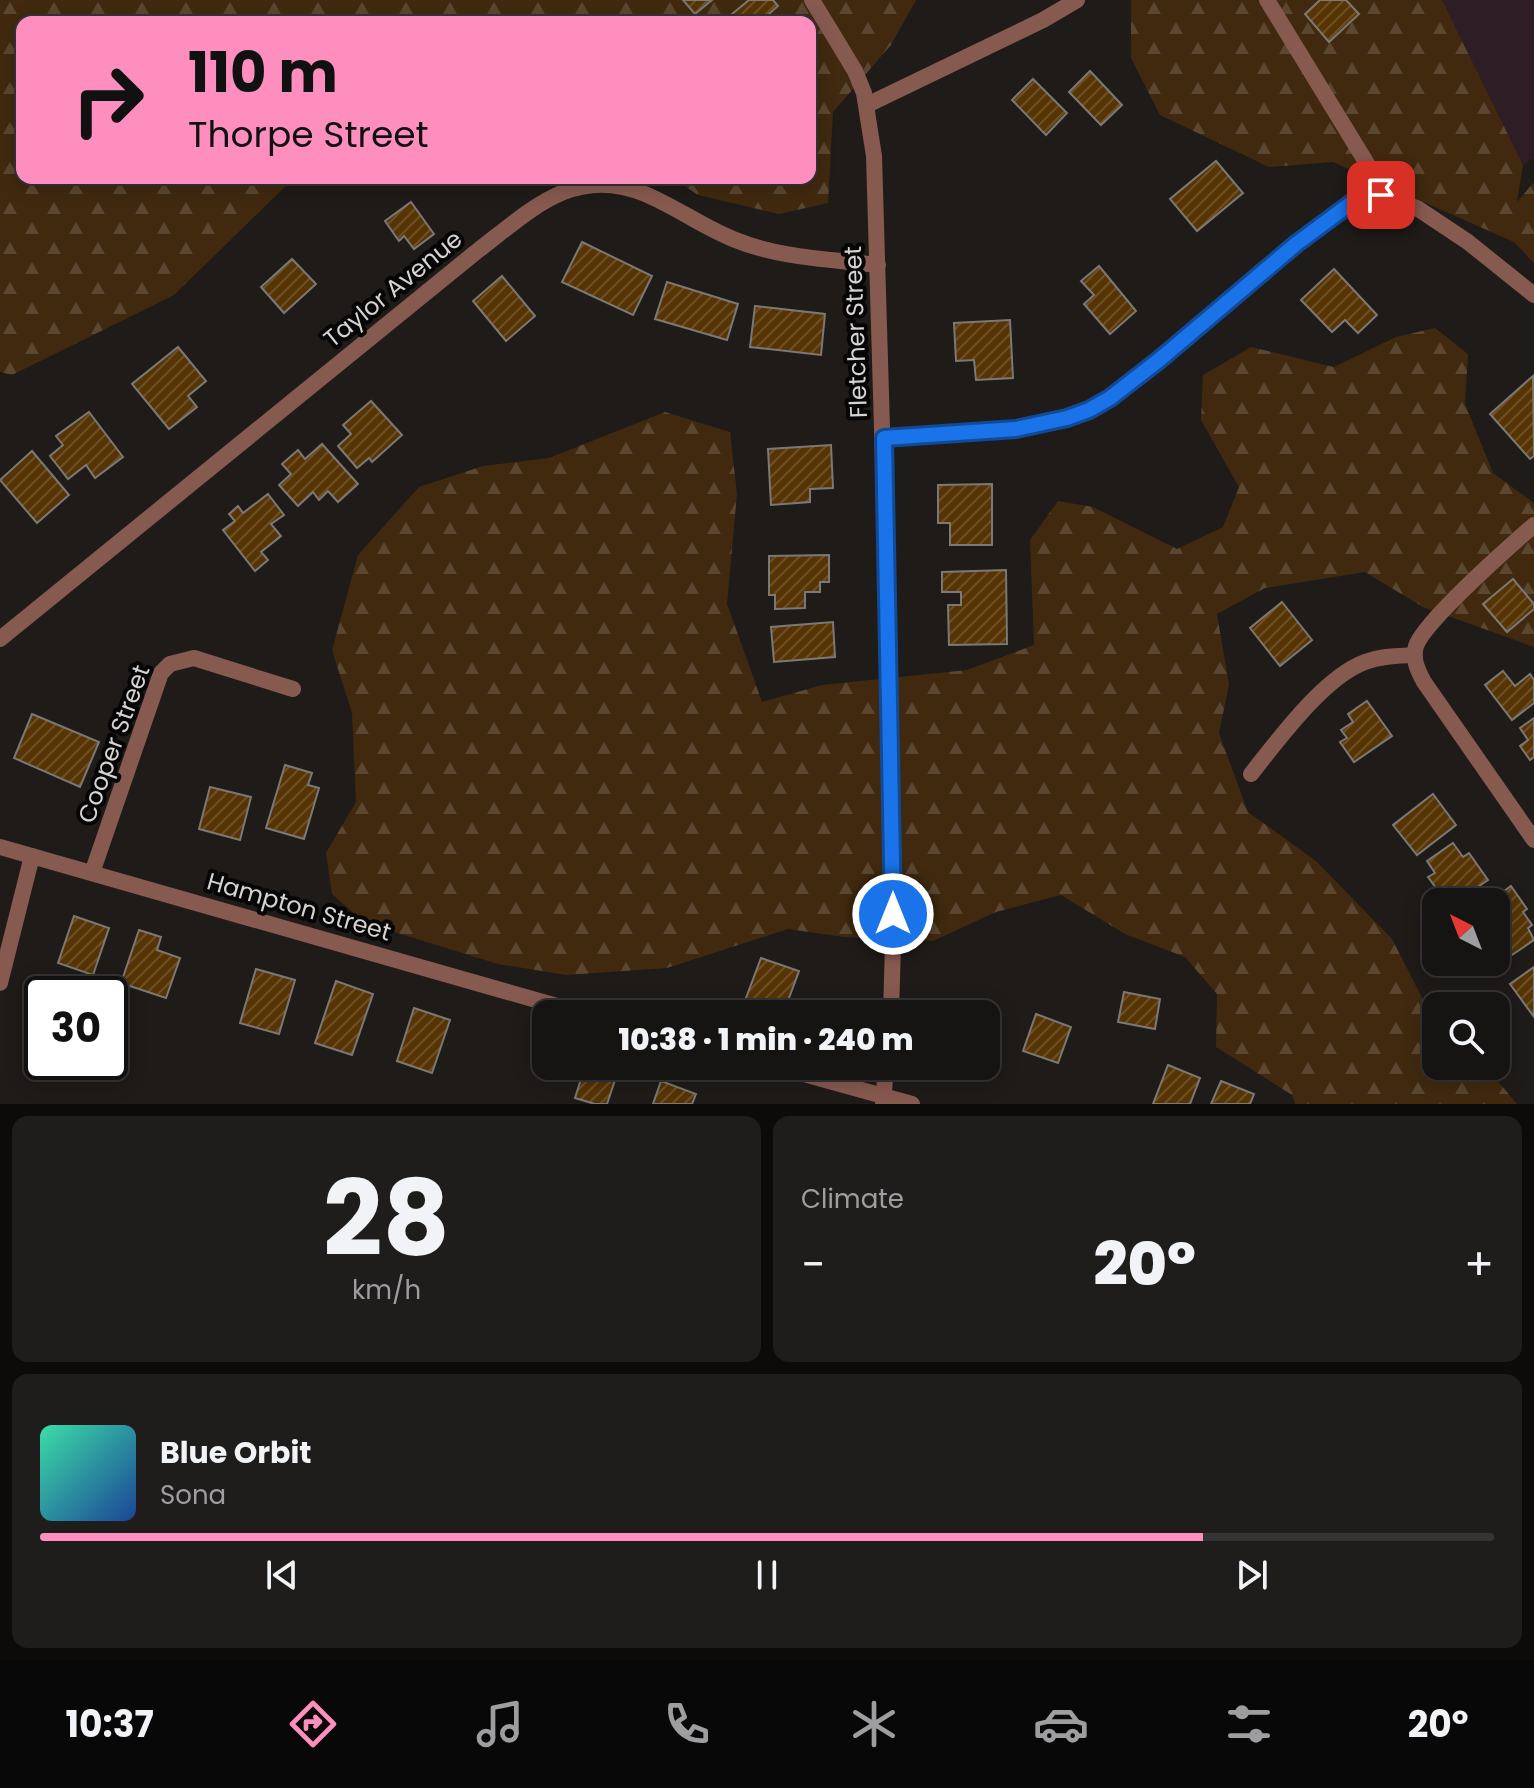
<!DOCTYPE html>
<meta charset="utf-8">
<style>
body{margin:0;font-family:Poppins,sans-serif;background:#1f1d1c;color:#f1f3f6;height:100vh;display:flex;flex-direction:column;font-size:30px;white-space:nowrap}
*{box-sizing:border-box;margin:0}
p{font-size:26px;color:#9e9ea0}
.icon{flex:none;width:44px;height:44px;fill:none;stroke:currentColor;stroke-width:2;stroke-linecap:round;stroke-linejoin:round}
.map{position:relative;height:1104px;overflow:hidden}
.side{display:flex;flex-direction:column;gap:12px;padding:12px;background:#0c0b0a;flex:1}
.side>*{flex:none}
.hud{position:absolute;left:16px;top:16px;width:800px;height:168px;border-radius:16px;box-shadow:0 4px 20px #0003,0 0 0 2px #353333;background:#fe8ebe;color:#111;overflow:hidden}
.needle{width:52px;rotate:318deg}
.controls{position:absolute;left:1422px;top:888px;display:grid;gap:16px}
.controls a{display:grid;place-items:center;width:88px;height:88px;border-radius:16px;background:#161413;box-shadow:0 4px 20px #0003,0 0 0 2px #353333;font-size:40px}
.speed{position:absolute;left:24px;top:976px;display:flex;gap:16px;font-size:40px;font-weight:700;text-align:center}
.speed>*{display:grid;place-content:center;width:104px;height:104px;border-radius:50%;background:#161413;box-shadow:0 4px 20px #0003,0 0 0 2px #353333;line-height:1}
.speed .limit{border:4px solid #111;border-radius:12px;background:#fff;color:#111}
.pin{position:absolute;display:grid;place-items:center;width:68px;height:68px;color:#fff;margin:-34px;border-radius:16px;box-shadow:0 4px 12px #0006}
.me{position:absolute;width:88px;margin:-44px;rotate:0deg;stroke-linejoin:round;filter:drop-shadow(0 0 6px #0008)}
.turn{display:flex;align-items:center;gap:28px;height:168px;padding:0 40px;font-size:36px}
.turn .icon{width:104px;height:104px;stroke-width:2.5}
.turn b{display:block;font-size:56px;line-height:68px}
.big{font-size:60px;font-weight:800;line-height:1.1}
.side .widget{flex:1;display:flex;flex-direction:column;justify-content:center;gap:12px;min-width:0;padding:0 28px;border-radius:16px;background:#1f1d1c}
.side .dial{align-items:center;gap:0}
.dial b{font-size:104px;line-height:1}
.song{display:flex;align-items:center;gap:24px}
.cover{width:96px;height:96px;border-radius:12px;background:linear-gradient(135deg,hsl(160 70% 55%),hsl(220 70% 35%))}
.played{height:8px;border-radius:4px;background:linear-gradient(90deg,#fe8ebe 80%,#353333 80%)}
.keys{display:flex;justify-content:space-around;direction:ltr}
.heat{display:flex;justify-content:space-between;align-items:center;font-size:44px;direction:ltr}
.side .tiles{flex:1;display:grid;gap:12px;grid-template-columns:1fr 1fr}
.widget:last-child{grid-column:span 2}
.trip{position:absolute;left:532px;top:1000px;width:468px;height:80px;border-radius:16px;background:#161413;box-shadow:0 4px 20px #0003,0 0 0 2px #353333;font-weight:800;line-height:80px;text-align:center}
.dock{display:flex;height:128px;justify-content:space-around;align-items:center;background:#090808;color:#9e9ea0}
.dock .icon{width:56px;height:56px}
.dock .on{color:#fe8ebe}
.dock b{font-size:36px;color:#f1f3f6}
.map>svg:first-child{display:block}
.medical{fill:#2e1d25}
.forest{fill:url(#forest-firs)}
.building{fill:url(#building-hatch);stroke:#7b7875;stroke-width:2}
.lines{fill:none;stroke-linecap:round;stroke-linejoin:round}
.street{stroke:#875a50;stroke-width:16}
.route-casing{stroke:#114b97;stroke-width:20}
.route{stroke:#1a73e8;stroke-width:14}
.labels{text-anchor:middle;stroke-width:8;stroke-linejoin:round;paint-order:stroke}
.street-label{font-size:24px;fill:#d6d4d3;stroke:#070606}
</style>
<div class="map">
<svg width="1534" height="1104" viewBox="0 0 1534 1104">
<defs>
<pattern id="forest-firs" width="22" height="20" patternUnits="userSpaceOnUse" patternTransform="scale(2)"><rect width="22" height="20" fill="#40290f"/><path d="M5 1l3.5 6h-7zM16 11l3.5 6h-7z" fill="#5b4731"/></pattern>
<pattern id="building-hatch" width="6" height="6" patternUnits="userSpaceOnUse" patternTransform="scale(2)"><rect width="6" height="6" fill="#573403"/><path d="M-1 1l2-2M0 6l6-6M5 7l2-2" fill="none" stroke="#6e5027"/></pattern>
</defs>
<rect width="100%" height="100%" fill="#1e1b19"/>
<path class="medical" d="M1442,0H1534V158L1523,165Z"/>
<g class="forest">
<path d="M0,0H916L891,45L833,112L828,203L779,214L698,195L673,178H810V22H22V178H294L174,295L12,375L0,372Z"/>
<path d="M1131,0H1442L1523,165L1517,202L1534,182V263L1514,242L1333,162L1269,167L1160,115L1131,58Z"/>
<path d="M1435,328L1468,354L1465,404L1493,473L1534,503V647L1423,607L1365,572L1265,588L1217,614L1229,685L1219,733L1248,812L1316,861L1392,939L1436,1025V1066H1485L1517,1104H1295L1292,1095L1216,1047L1217,994L1185,957L1125,934L1061,895L996,912L933,941L844,937L788,929L667,968L566,975L498,964L365,923L332,894L326,853L356,802L352,713L332,650L358,555L419,487L483,466L549,458L665,412L730,432L737,494L727,604L762,702L822,685L967,670L1034,645L1030,540L1058,501L1093,507L1177,549L1223,527L1239,487L1201,420L1203,375L1251,347L1334,367L1396,337Z"/>
</g>
<g class="building">
<path d="M683,0H712L695,14Z"/>
<path d="M749,0H773L778,6L769,14L775,22H728L726,19Z"/>
<path d="M1320,0H1346L1359,14L1329,42L1305,14Z"/>
<path d="M1090,71L1122,105L1101,125L1069,92Z"/>
<path d="M1033,79L1067,113L1046,135L1012,100Z"/>
<path d="M1216,161L1243,193L1197,231L1170,199Z"/>
<path d="M411,202L434,234L414,249L404,236L399,241L385,221Z"/>
<path d="M582,242L652,276L633,315L562,282Z"/>
<path d="M292,259L316,284L284,313L261,287Z"/>
<path d="M1099,266L1136,311L1110,334L1084,304L1094,295L1081,281Z"/>
<path d="M1334,269L1377,315L1358,333L1345,320L1332,332L1301,300Z"/>
<path d="M502,276L535,316L506,341L473,301Z"/>
<path d="M667,282L738,304L727,340L655,319Z"/>
<path d="M755,306L825,314L821,355L750,347Z"/>
<path d="M1010,320L1013,378L976,380L974,360L956,361L954,323Z"/>
<path d="M178,347L206,381L188,396L197,407L169,429L132,384Z"/>
<path d="M1533,376L1534,456L1530,459L1490,414Z"/>
<path d="M371,401L402,435L372,462L369,458L357,468L338,446L351,434L343,425Z"/>
<path d="M89,412L123,457L95,478L86,465L68,479L50,456L63,445L56,436Z"/>
<path d="M322,444L358,484L338,502L328,491L319,500L313,492L298,506L279,485L291,474L282,464L298,450L305,459Z"/>
<path d="M831,445L833,488L810,489V502L771,505L768,449Z"/>
<path d="M32,451L69,495L37,523L0,480Z"/>
<path d="M992,484V545H950V523H938V485Z"/>
<path d="M268,494L284,515L271,524L281,536L261,552L268,560L255,571L223,530L235,521L229,514L238,506L243,513Z"/>
<path d="M829,555V582H820V592H805V608L775,609V595H769V556Z"/>
<path d="M1006,570L1007,644L949,645L948,605H961V592H942V572Z"/>
<path d="M1513,579L1534,604V609L1507,632L1483,604Z"/>
<path d="M1282,602L1312,640L1280,666L1250,628Z"/>
<path d="M833,622L835,657L774,662L771,627Z"/>
<path d="M1503,671L1515,686L1530,674L1534,680V703L1512,720L1485,685Z"/>
<path d="M1367,701L1392,736L1354,762L1340,742L1347,738L1341,730L1353,722L1348,714Z"/>
<path d="M32,714L99,742L80,787L14,758Z"/>
<path d="M1534,718V757L1530,760L1520,746L1528,740L1520,728Z"/>
<path d="M285,765L312,773L308,785L319,788L304,839L266,828Z"/>
<path d="M210,787L251,797L240,840L199,829Z"/>
<path d="M1433,794L1456,825L1417,855L1393,825Z"/>
<path d="M1453,843L1463,857L1469,853L1488,880L1456,902H1436V909L1429,899L1439,892L1428,877L1435,873L1427,861Z"/>
<path d="M1511,886L1527,909L1523,912L1532,925L1528,928L1534,940L1509,957L1500,945L1496,948V902H1489Z"/>
<path d="M74,916L109,928L93,975L58,963Z"/>
<path d="M139,930L161,937L157,950L180,958L166,998L121,983Z"/>
<path d="M761,958L799,971L783,1014H765L743,1006Z"/>
<path d="M1534,967V1017L1510,984Z"/>
<path d="M256,969L295,980L279,1034L240,1023Z"/>
<path d="M336,981L373,994L352,1055L315,1043Z"/>
<path d="M1124,992L1160,999L1155,1029L1118,1022Z"/>
<path d="M414,1008L450,1020L432,1073L397,1061Z"/>
<path d="M1036,1014L1071,1027L1058,1063L1023,1051Z"/>
<path d="M1168,1065L1200,1078L1190,1104H1153Z"/>
<path d="M585,1066H605L618,1071L607,1104H595L575,1098Z"/>
<path d="M661,1081L696,1094L692,1104H653Z"/>
<path d="M1221,1081L1254,1094L1250,1104H1211Z"/>
</g>
<g class="lines">
<g class="street">
<path d="M812,0L855,71L864,93L874,156L892,768L893,943L891,1014"/>
<path d="M1267,0L1388,198"/>
<path d="M867,105L1043,20L1077,0"/>
<path d="M884,438L1016,429L1067,418L1089,410L1110,398L1159,360L1296,244L1354,201L1381,195L1417,208L1468,242L1534,295"/>
<path d="M1534,525C1510,546 1425,621 1416,646C1412,659 1418,671 1424,682L1534,840"/>
<path d="M0,639L476,252C530,211 574,164 645,194C676,207 703,227 733,239C778,258 830,259 878,265"/>
<path d="M1251,774C1278,740 1324,677 1365,662C1381,656 1397,656 1414,655"/>
<path d="M0,847L585,1014"/>
<path d="M92,873L161,673L170,664L194,658L293,689"/>
<path d="M0,983L32,856"/>
<path d="M775,1066L912,1104"/>
<path d="M883,1104L886,1066"/>
</g>
</g>
<g class="lines">
<defs>
<path id="route" d="M893,914L884,438L1016,429L1067,418L1089,410L1110,398L1159,360L1296,244L1354,201L1381,195"/>
</defs>
<use href="#route" class="route-casing"/>
<use href="#route" class="route"/>
</g>
<g class="labels">
<g class="street-label">
<text transform="translate(393 289) rotate(-39)" y="8">Taylor Avenue</text>
<text transform="translate(856 332) rotate(-92)" y="8">Fletcher Street</text>
<text transform="translate(114 744) rotate(-70)" y="8">Cooper Street</text>
<text transform="translate(299 907) rotate(16)" y="8">Hampton Street</text>
</g>
</g>
</svg>
<div class="controls">
<a><svg class="needle" viewBox="-14 -14 28 28"><path d="M0-13l5 13h-10z" fill="#e53935"/><path d="M0 13l5-13h-10z" fill="#9e9ea0"/></svg></a>
<a><svg class="icon" aria-label="search" viewBox="0 0 24 24"><circle cx="10" cy="10" r="6"/><path d="M15 15l6 6"/></svg></a>
</div>
<div class="speed"><div class="limit">30</div></div>
<div class="pin" style="left:1381px;top:195px;background:#d93025"><svg class="icon" aria-label="arrive" viewBox="0 0 24 24"><path d="M6 21V4h12l-3 4 3 4H6"/></svg></div>
<svg class="me" style="left:893px;top:914px" viewBox="-20 -20 40 40"><circle r="17" fill="#1a73e8" stroke="#fff" stroke-width="3"/><path d="M0-11L8 9 0 5-8 9z" fill="#fff"/></svg>
<div class="trip">10:38 · 1 min · 240 m</div>
<div class="hud">
<div class="turn"><svg class="icon" aria-label="right" viewBox="0 0 24 24"><path d="M7 20v-9h11M14 6l5 5-5 5"/></svg><div><b>110 m</b>Thorpe Street</div></div>
</div>
</div>
<section class="side">
<div class="tiles">
<div class="widget dial"><b>28</b><p>km/h</p></div>
<div class="widget"><p>Climate</p>
<div class="heat"><a>−</a><b class="big">20°</b><a>+</a></div>
</div>
<div class="widget">
<div class="song"><i class="cover"></i><div><b>Blue Orbit</b><p>Sona</p></div></div>
<div class="played"></div>
<div class="keys"><svg class="icon" aria-label="previous" viewBox="0 0 24 24"><path d="M18 5L8 12l10 7zM5 5v14"/></svg><svg class="icon" aria-label="pause" viewBox="0 0 24 24"><path d="M8 5v14M16 5v14"/></svg><svg class="icon" aria-label="next" viewBox="0 0 24 24"><path d="M6 5l10 7-10 7zM19 5v14"/></svg></div>
</div>
</div>
</section>
<nav class="dock">
<b>10:37</b>
<svg class="icon on" aria-label="directions" viewBox="0 0 24 24"><path d="M12 3l9 9-9 9-9-9zM9 14v-3h6M13 9l2 2-2 2"/></svg>
<svg class="icon" aria-label="music" viewBox="0 0 24 24"><path d="M9 18V5l10-2v13"/><circle cx="6" cy="18" r="3"/><circle cx="16" cy="16" r="3"/></svg>
<svg class="icon" aria-label="phone" viewBox="0 0 24 24"><path d="M5 4h4l2 5-3 2q2 4 5 5l2-3 5 2v4C11 20 4 13 5 4z"/></svg>
<svg class="icon" aria-label="climate" viewBox="0 0 24 24"><path d="M12 3v18M4 7l16 10M4 17L20 7"/></svg>
<svg class="icon" aria-label="car" viewBox="0 0 24 24"><path d="M5 17H2v-5l4-1 3-4h7l3 4 3 1v5h-3M9 17h6M6 11h13"/><circle cx="7" cy="17" r="2"/><circle cx="17" cy="17" r="2"/></svg>
<svg class="icon" aria-label="filters" viewBox="0 0 24 24"><path d="M4 7h16M4 17h16"/><circle cx="9" cy="7" r="2"/><circle cx="15" cy="17" r="2"/></svg>
<b>20°</b>
</nav>
